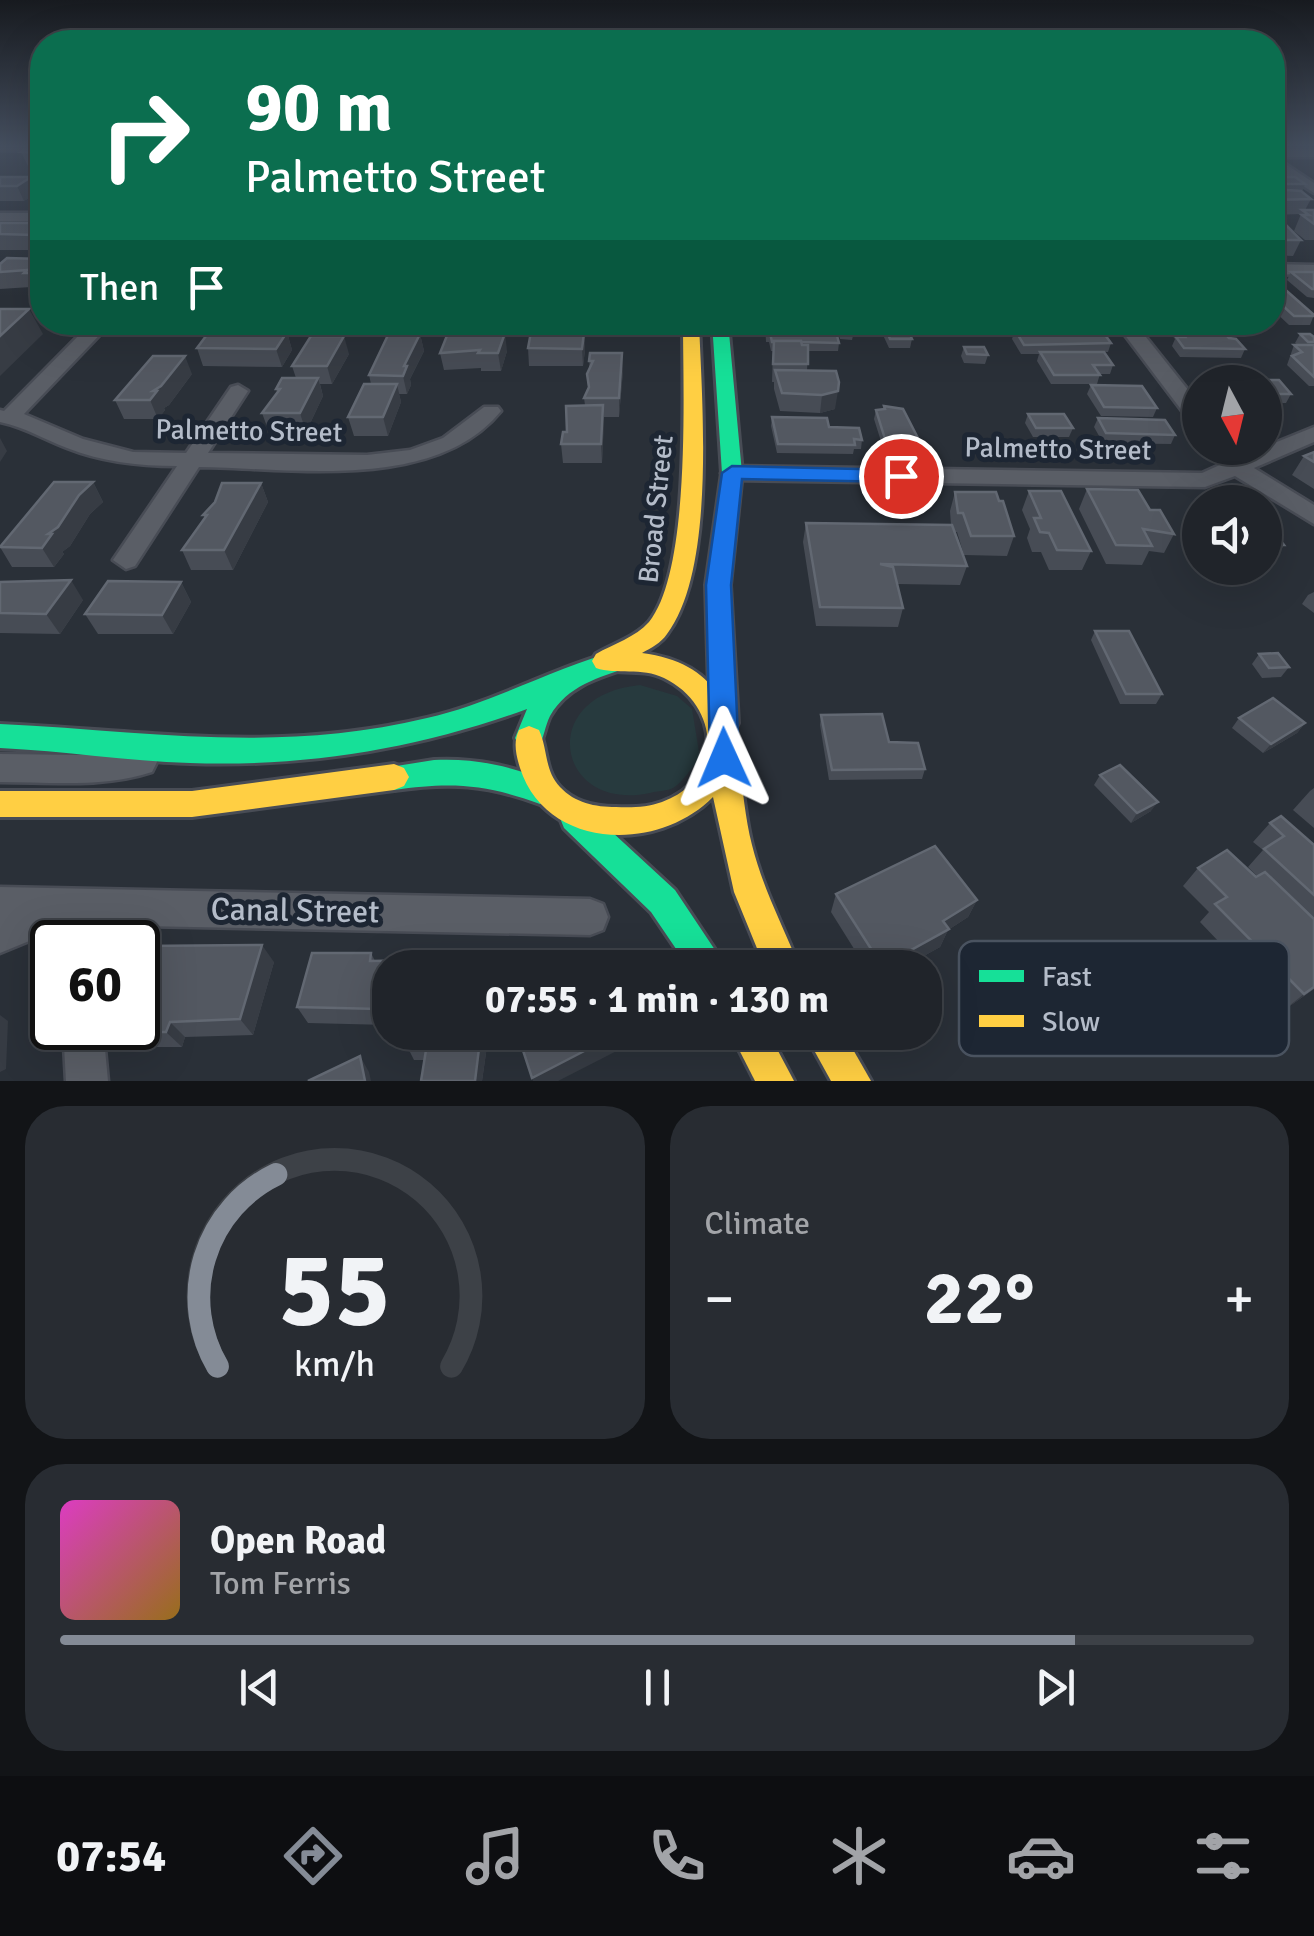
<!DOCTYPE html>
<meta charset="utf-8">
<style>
body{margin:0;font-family:Signika,sans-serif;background:#282c32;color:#f1f3f6;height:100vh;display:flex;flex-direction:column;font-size:38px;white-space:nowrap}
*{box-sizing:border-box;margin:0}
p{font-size:32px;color:#a2a4a8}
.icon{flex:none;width:55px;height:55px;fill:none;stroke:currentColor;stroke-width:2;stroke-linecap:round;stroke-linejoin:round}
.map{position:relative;height:1081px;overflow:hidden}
.details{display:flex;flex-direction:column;gap:25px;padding:25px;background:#121417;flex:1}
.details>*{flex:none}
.guide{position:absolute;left:30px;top:30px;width:1255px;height:305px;border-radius:40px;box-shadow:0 10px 40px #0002,0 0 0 2px #3d4147;background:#0b6e4f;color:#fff;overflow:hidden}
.needle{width:65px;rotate:173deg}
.tools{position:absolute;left:1182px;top:365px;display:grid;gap:20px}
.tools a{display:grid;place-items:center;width:100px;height:100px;border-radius:50%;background:#20242a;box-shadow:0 10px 40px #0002,0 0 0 2px #3d4147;font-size:50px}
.speed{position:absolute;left:30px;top:920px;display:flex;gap:20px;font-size:50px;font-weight:700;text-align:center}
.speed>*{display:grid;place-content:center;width:130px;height:130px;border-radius:50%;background:#20242a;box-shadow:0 10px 40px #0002,0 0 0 2px #3d4147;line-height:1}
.speed .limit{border:5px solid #111;border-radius:15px;background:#fff;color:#111}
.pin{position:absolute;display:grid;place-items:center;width:85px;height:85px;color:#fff;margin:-42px;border:5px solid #fff;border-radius:50%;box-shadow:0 2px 10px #0007}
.me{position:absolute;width:110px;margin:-55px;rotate:359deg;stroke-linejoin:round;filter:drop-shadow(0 0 8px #0008)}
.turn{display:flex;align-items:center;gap:35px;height:210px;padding:0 50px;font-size:45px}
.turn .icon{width:130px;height:130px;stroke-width:2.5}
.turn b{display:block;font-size:70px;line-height:85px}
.then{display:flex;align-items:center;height:95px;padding:0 50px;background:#0003;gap:20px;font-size:38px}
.big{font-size:75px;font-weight:800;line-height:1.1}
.details .card{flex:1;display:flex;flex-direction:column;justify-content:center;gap:15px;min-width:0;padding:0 35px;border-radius:40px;background:#282c32}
.details .dial{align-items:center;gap:0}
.dial svg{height:260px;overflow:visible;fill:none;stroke:#3d4147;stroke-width:7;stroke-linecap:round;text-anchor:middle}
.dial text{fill:#f1f3f6;stroke:none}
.song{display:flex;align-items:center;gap:30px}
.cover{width:120px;height:120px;border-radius:15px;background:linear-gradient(135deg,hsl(310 70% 55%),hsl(40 70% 35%))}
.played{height:10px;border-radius:5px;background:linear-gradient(90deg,#848b96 85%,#3d4147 85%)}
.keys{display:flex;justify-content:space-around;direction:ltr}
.heat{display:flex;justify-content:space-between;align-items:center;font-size:55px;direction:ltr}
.details .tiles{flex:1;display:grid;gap:25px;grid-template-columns:1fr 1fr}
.card:last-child{grid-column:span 2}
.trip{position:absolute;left:372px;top:950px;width:570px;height:100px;border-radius:40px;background:#20242a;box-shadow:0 10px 40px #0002,0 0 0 2px #3d4147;font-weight:800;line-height:100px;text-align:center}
.tabs{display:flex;height:160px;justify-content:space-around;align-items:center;background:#0d0e11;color:#a2a4a8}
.tabs .icon{width:70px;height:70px}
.tabs .on{color:#848b96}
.tabs b{font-size:45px;color:#f1f3f6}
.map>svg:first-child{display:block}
.green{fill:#273a3e}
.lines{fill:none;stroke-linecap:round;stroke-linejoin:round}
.street-casing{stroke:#484c55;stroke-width:5}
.fast-casing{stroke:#484c55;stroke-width:6}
.slow-casing{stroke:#484c55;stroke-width:6}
.street{fill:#5a5e66;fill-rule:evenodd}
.fast{fill:#16e098;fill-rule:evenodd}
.slow{fill:#ffcf43;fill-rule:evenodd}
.wall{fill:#474c55}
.shaded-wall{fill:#373c44}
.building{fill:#535861;stroke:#626872;stroke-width:2.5}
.route{fill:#1a73e8;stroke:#114b97;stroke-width:2.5}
.labels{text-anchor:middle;stroke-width:10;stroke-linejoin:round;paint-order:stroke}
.street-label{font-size:28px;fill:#b4bcc9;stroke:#1d2633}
.near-street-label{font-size:32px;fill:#b4bcc9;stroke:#1d2633}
.key{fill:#1d2633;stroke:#4a5360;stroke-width:2.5}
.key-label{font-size:28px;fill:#b4bcc9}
</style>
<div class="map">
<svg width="1314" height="1081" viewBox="0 0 1314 1081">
<rect width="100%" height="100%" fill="#2a3038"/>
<path class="green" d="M640,685L677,696L692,709L700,758C692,767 683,782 673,788C668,791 657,791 650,793C556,813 535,695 640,685Z"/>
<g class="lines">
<defs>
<g id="street">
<path d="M0,145H42V151L0,150Z"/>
<path d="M1272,149H1314V157H1275L1314,183V193L1272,166Z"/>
<path d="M0,213H30L37,217L30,221H0Z"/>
<path d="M1272,264L1314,265V275L1272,274Z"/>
<path d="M92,322H112L24,414L83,439L133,452L186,453L231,387L238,385L248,391L208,453L367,455L410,450L443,438L484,407H498L501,411C435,492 293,468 199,467L135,566L126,569L113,560L177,466C139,466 102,462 67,448C43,439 25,427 0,422V410L4,411Z"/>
<path d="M1115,322H1134L1200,405V425L1192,424Z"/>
<path d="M1314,427V442L1254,468L1314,505V524L1235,476L1205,487L732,480L721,473L732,466L1202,473L1222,464L1211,448H1233L1240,457Z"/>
<path d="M141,748L152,752L157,762L152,772C105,788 49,782 0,782V754L79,755Z"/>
<path d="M0,887L590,899L603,904L608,917L603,930L590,935L93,925L95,942H57L56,930L0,953Z"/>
<path d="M63,1028H103L108,1081H66Z"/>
</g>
<g id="fast">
<path d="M712,322H728L742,473L730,585L738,723L734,731L724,734L714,731L710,723L706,585L722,473Z"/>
<path d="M621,650L630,653L634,660L630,667C599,677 567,686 550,716C545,726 544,737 539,746L529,750L519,746L515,738L527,709C417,749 307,767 190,763C127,761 64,751 0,748V724C150,731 276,754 427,718C494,703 554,667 621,650Z"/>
<path d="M434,760C476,758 511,766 550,782L555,791L550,800L540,804C486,784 451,782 394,790L384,786L379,777L384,768Z"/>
<path d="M575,804L586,808L675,890L727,968H689L651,912L564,828L560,818L564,808Z"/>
</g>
<g id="slow">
<path d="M683,322H699C702,403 716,569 667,634C661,643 651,648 642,653C754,668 731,763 752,845C763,889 783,926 800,968H765L734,892L713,797C658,853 546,850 520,768C516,755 513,742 519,730L529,726L539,730C548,749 544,770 560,787C575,803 595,807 616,807C632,808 648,807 662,802C725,779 720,705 664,678C642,667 616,675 596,668L592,661L596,654C613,644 636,637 649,622C691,570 683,391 683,322Z"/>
<path d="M394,764L404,768L409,777L404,786L394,790L192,817H0V791H192Z"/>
<path d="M730,1032H768L794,1081H755Z"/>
<path d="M804,1032H843L871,1081H831Z"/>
</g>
</defs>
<use href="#street" class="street-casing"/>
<use href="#fast" class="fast-casing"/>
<use href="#slow" class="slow-casing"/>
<use href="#street" class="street"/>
<use href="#fast" class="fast"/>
<use href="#slow" class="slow"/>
</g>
<g class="wall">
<path d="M42,145V167L28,166L21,152Z"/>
<path d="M1272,165L1283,173L1281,177L1305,184L1302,192L1311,199L1305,210H1314V240H1305L1294,231L1301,214L1272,215Z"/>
<path d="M0,177L38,192L24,201H0Z"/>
<path d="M1272,217L1301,240L1293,256L1272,255Z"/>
<rect x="0" y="223" width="42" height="27"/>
<path d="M42,259V290H32L31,287L0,289V264Z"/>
<path d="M1291,272H1314V298L1307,297L1287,280Z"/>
<path d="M1272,278L1314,315L1310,325H1289L1272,309Z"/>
<path d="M140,322H229L222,332H287L292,350L282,367L203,366L197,348L207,335H199L197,331L143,330Z"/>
<path d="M473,322H500L497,333L473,332Z"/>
<path d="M601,322H630L629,329H601Z"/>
<path d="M837,322H851L854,331L852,340L840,339L836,327Z"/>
<path d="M1011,322H1102L1104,326L1102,332L1111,343L1108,352H1094L1113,365L1110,374H1100L1097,384H1051L1037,361L1039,354H1021L1012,339L1015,330Z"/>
<path d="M1156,322H1191L1229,338L1245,349L1241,358L1180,357L1172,346L1175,339L1169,332L1172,326L1158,325Z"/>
<path d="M765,323L817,332L839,343L838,351H808L807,371L835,409L820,413L780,411L774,389V382H772L773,351H771L769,342H766Z"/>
<path d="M885,326L912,339L910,348H889L883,335Z"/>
<path d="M448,333L507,351L501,371H481V368L444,370L440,353Z"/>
<path d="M584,333L585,350L583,366H529L528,348Z"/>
<path d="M420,334L424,351L410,379L411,385L407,394H399L401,402L388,436H354L348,417L371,384L369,375Z"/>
<path d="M1300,334L1313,337L1314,335V386H1309L1287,365L1294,345H1298L1295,343Z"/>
<path d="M964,347L988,355L985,364L964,363L961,356Z"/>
<path d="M590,353L623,371L619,417H604L602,463H563L561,444L585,405L584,398L588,388L587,374L589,369Z"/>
<path d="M349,354L332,384H320L323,396L306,432H269L262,413L277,392L276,389L296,378L292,366Z"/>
<path d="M192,374L169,405L164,408L165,410L158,419H124L115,400Z"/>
<path d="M1218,380H1279L1291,394L1286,403H1269L1265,408V382H1216Z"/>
<path d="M1091,385L1157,408L1153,417L1101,416L1087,394Z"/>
<path d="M884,406L919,440L916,449L884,451L874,419L876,410L883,409Z"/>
<path d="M1028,414L1073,428L1069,437H1033L1025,423Z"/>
<path d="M772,417L829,427L862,440L861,449H854L853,454L777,453L771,426Z"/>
<path d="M1098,418L1175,435L1171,444L1103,443L1094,427Z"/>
<path d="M1314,452V489L1292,475L1304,456Z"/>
<path d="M93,482L103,502L90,514L70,546L62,552L64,554L54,567H12L0,547Z"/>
<path d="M261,483L268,502L233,570H191L182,550L205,518L203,515Z"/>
<path d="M1087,489L1150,510L1174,534L1164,553L1149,551L1142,565L1106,564L1079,509Z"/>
<path d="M1029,491L1091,551L1082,570H1049L1041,552H1032L1027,538L1030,529L1022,510Z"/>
<path d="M955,492L1014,536L1007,556L964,555L957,532H955L967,566L960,585L897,584L903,608L898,627L816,626L803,542L806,523L951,525L950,511Z"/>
<path d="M1265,520L1284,545L1278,555H1265Z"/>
<path d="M0,582L83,600L60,634L0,633Z"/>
<path d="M181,582L191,602L173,634H98L85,614Z"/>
<path d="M1314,592V613L1302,604L1308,595Z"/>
<path d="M1095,631L1162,694L1156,704H1120L1091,640Z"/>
<path d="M1259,654L1289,667L1281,677L1262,678L1252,664Z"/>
<path d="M821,715L889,742L925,769L922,779L829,780L820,725Z"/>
<path d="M1239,718L1305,723L1297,733L1263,753L1232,728Z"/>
<path d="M1100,775L1151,811L1131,823L1094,785Z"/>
<path d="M1314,788V828L1293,810L1310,791Z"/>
<path d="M1270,823L1314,845V989L1284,1010L1200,922L1209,912L1183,886L1198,868L1257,876L1248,867L1263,850L1253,842Z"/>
<path d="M836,894L977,900L968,917L948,930L940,947L902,968H866L831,912Z"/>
<path d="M371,953L375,961L428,960L431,968H390V1017L388,1025L308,1023L297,1007Z"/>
<path d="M138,959L274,962L253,1035L185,1037L182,1047H138L121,1032L138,1028L141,969L138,965Z"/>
<path d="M409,1032H489L482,1081L425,1060H414L406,1044Z"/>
</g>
<g class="shaded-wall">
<path d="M31,177L38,192L24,201L17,186Z"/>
<path d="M42,228V250L41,251L34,235Z"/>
<path d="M29,309L43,334L0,376V336Z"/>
<path d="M215,322H229L220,335Z"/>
<path d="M287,332L292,350L282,367L276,349Z"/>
<path d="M505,333L507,351L501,371L498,353Z"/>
<path d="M584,333L585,350L583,366L582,349Z"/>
<path d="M420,334L424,351L410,379L411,385L407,394L403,376L404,366Z"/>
<path d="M344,336L349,354L332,384L327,366Z"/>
<path d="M622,353L623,371L619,417V398Z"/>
<path d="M185,356L192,374L169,405L164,408L165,410L158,419L150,400L153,391Z"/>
<path d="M318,378L323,396L306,432L300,413Z"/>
<path d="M397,384L401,402L388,436L383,417Z"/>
<path d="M838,391L835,409L820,413L822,395Z"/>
<path d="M603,405L604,424L602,463L601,444Z"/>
<path d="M0,438L7,451L0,462Z"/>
<path d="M93,482L103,502L90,514L70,546L62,552L64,554L54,567L42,548L48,534L79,495Z"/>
<path d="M261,483L268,502L233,570L224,550Z"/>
<path d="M71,580L83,600L60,634L46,614Z"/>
<path d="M181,582L191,602L173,634L162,615Z"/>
<path d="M1305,723L1297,733L1263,753L1271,744Z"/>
<path d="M1158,802L1151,811L1131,823L1137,813Z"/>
<path d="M977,900L968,917L948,930L940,947L902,968H881L943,921Z"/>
<path d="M262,945L274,962L253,1035L240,1019Z"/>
<path d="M1314,987V989L1284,1010L1304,994Z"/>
<path d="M384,994L390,1007L388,1025L379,1009Z"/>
<path d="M0,1015L8,1021L6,1069L0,1072Z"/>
<path d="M170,1022L185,1037L182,1047L166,1032Z"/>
<path d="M481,1032H489L482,1081H475Z"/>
<path d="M621,1032H643L644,1037L558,1081H533L532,1078Z"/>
<path d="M360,1056L369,1072L371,1081H365Z"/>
</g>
<g class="building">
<path d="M33,145H42V153L21,152Z"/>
<path d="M1272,165L1283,173H1272Z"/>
<path d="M0,177H31L17,186H0Z"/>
<path d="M1272,177H1295L1305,184H1272Z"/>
<path d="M1272,189L1301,191L1311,199L1272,200Z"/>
<path d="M1302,210H1314V224L1302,215H1309Z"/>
<path d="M1272,217L1283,222L1301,240H1281L1272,235Z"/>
<path d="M0,223H42V228L34,235L0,234Z"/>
<path d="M7,258L42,259V271L39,273H24L27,270L0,272V264Z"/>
<path d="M1291,272H1314V289H1312Z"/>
<path d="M1272,278L1314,315V316H1294L1272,296Z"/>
<path d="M0,309H29L0,336Z"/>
<path d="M473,322H496V324H472Z"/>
<path d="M839,322H851L854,331H841Z"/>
<path d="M1018,322H1102L1104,326H1020Z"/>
<path d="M765,323H815L817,332H836L839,343L801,342V341H774V342H772L770,333L766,334Z"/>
<path d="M1173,323L1216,324L1229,338L1236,339L1245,349L1184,348L1176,337H1185Z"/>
<path d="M885,326H906L912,339H890Z"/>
<path d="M1015,330L1103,332L1111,343L1024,345Z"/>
<path d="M209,332H287L276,349L197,348Z"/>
<path d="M531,332L584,333L582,349L528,348Z"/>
<path d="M389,333L420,334L404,366H407L403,376L369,375Z"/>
<path d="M448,333H505L498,353H478L480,350L440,353Z"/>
<path d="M1300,334H1310L1314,337V342H1308Z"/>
<path d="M311,336H344L327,366H292Z"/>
<path d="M774,341H801L802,345H808V364H773Z"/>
<path d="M1294,345H1314V377L1292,356L1302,352Z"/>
<path d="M964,347H984L988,355L967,354Z"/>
<path d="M1040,352H1104L1113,365H1093L1100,375H1054Z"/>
<path d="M590,353H622L619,398H584L589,387L587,374L593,361H589Z"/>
<path d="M153,356H185L161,386L153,391H157L150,400H115Z"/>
<path d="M775,370L836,371L839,382L838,391L822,395L782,393Z"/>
<path d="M282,378H318L300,413H262L280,389H276Z"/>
<path d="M1218,380H1279L1291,394H1267L1271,399L1265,398V382H1220Z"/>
<path d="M364,384H397L383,417H348Z"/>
<path d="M1091,385L1142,386L1157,408L1104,407Z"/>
<path d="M603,405L601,444H561L563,432H567L566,406Z"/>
<path d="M884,406L903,409L919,440L886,442L876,410L885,409Z"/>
<path d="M1028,414H1064L1073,428H1036Z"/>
<path d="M772,417L827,418L829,427L859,428L862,440L854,439L855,445L778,444Z"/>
<path d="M1098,418L1165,420L1175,435L1106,433Z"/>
<path d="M1314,452V462L1304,456Z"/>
<path d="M54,482H93L79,495L58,527L48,534H52L42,548L0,547Z"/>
<path d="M222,483H261L224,550H182L207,515H203L215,502Z"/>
<path d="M1087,489L1138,490L1150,510H1160L1174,534L1143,529L1152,546L1116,545Z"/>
<path d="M1029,491H1061L1091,551L1057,550L1049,533L1040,532L1034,518H1041Z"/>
<path d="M955,492H996L999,501H1003L1014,536H971L963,513H958Z"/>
<path d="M1234,498L1251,501L1252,502H1231Z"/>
<path d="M1265,520L1284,545H1265Z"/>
<path d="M806,523L952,525L967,566L880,564L893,567L903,608L820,607Z"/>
<path d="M71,580L46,614L0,613V582Z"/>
<path d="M108,581L181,582L162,615L85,614Z"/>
<path d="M1095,631H1129L1162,694H1126Z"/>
<path d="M1278,653L1289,667L1269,668L1259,654Z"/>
<path d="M1273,698L1305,723L1271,744L1239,718Z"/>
<path d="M882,714L889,742L918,743L925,769L832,770L821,715Z"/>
<path d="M1120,765L1158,802L1137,813L1100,775Z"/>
<path d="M1281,816L1314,845V895L1264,849L1284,836L1270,823Z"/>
<path d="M935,846L977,900L943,921L949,929L882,966L836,894Z"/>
<path d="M1227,850L1256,877L1265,872L1314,919V987L1304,994L1215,904L1227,897L1198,868Z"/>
<path d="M262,945L240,1019L170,1022L166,1032H121L123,1028H138V978L143,964H138V959L142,946Z"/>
<path d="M312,953H371L370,961L428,960L427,968H390V994H384L379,1009L297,1007Z"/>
<path d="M617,953L623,968H587Z"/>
<path d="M491,958L490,968H440L442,959Z"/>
<path d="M569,961L572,968H555Z"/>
<path d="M409,1032H481L475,1081H421L427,1044H406Z"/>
<path d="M530,1032H621L532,1078L519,1038Z"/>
<path d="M360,1056L365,1081H308Z"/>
</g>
<linearGradient id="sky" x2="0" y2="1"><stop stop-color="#171a1f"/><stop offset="0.49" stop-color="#444e5e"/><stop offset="1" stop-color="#444e5e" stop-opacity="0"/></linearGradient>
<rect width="1314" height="296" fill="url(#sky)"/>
<path class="route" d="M732,466L901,470L911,476L901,482L742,479L731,585L739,758L734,767L724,770L714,767L710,758L706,585L722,473Z"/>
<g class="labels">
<g class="street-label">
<text transform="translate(249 430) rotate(1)" y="10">Palmetto Street</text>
<text transform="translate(1058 448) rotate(1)" y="10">Palmetto Street</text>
<text transform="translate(655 509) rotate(-84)" y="10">Broad Street</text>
</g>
<g class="near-street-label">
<text transform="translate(295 910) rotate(1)" y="11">Canal Street</text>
</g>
</g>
<rect x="959" y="941" width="330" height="115" rx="15" class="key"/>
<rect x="979" y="970" width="45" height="12" fill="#16e098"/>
<rect x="979" y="1015" width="45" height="12" fill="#ffcf43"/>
<g class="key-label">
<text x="1042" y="986">Fast</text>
<text x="1042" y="1031">Slow</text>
</g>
</svg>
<div class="tools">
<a><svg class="needle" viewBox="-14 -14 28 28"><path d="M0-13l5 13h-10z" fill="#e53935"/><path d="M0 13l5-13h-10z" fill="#a2a4a8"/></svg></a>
<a><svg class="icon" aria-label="sound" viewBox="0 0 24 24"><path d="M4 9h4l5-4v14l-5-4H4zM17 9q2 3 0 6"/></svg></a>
</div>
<div class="speed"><div class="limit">60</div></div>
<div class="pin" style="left:901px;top:476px;background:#d93025"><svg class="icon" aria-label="arrive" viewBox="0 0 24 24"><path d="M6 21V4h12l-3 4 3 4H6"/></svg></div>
<svg class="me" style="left:724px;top:758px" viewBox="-20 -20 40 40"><path d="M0-17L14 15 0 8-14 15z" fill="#1a73e8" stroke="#fff" stroke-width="4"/></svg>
<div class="trip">07:55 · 1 min · 130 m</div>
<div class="guide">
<div class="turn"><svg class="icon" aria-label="right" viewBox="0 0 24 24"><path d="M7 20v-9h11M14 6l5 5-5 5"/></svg><div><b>90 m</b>Palmetto Street</div></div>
<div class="then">Then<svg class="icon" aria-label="arrive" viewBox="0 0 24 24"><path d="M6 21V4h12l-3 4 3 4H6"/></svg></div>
</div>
</div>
<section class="details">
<div class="tiles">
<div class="card dial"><svg viewBox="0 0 100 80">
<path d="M14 69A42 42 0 1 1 86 69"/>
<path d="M14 69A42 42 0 0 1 32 10" stroke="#848b96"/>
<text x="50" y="56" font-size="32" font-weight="700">55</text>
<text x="50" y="72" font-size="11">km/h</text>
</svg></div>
<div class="card"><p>Climate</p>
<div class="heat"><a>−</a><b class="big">22°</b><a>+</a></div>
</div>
<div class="card">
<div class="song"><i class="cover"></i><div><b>Open Road</b><p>Tom Ferris</p></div></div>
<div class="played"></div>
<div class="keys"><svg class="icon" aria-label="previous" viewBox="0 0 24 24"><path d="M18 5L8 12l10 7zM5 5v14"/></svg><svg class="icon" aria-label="pause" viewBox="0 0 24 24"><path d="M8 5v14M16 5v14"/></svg><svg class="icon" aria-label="next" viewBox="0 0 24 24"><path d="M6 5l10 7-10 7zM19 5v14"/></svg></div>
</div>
</div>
</section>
<nav class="tabs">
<b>07:54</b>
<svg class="icon on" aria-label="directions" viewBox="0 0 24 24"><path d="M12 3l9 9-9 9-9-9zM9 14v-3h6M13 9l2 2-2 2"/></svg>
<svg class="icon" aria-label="music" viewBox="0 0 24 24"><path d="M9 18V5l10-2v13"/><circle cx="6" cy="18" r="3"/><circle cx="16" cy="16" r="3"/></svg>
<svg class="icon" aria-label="phone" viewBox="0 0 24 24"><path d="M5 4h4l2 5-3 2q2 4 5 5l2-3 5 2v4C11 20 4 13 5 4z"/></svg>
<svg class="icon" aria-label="climate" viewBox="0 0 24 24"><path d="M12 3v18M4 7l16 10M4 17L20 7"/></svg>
<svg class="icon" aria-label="car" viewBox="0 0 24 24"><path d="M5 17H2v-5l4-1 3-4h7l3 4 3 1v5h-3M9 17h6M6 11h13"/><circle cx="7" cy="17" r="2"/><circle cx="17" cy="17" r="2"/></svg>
<svg class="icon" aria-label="filters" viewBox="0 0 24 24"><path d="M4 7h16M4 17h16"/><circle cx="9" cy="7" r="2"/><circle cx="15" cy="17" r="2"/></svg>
</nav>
